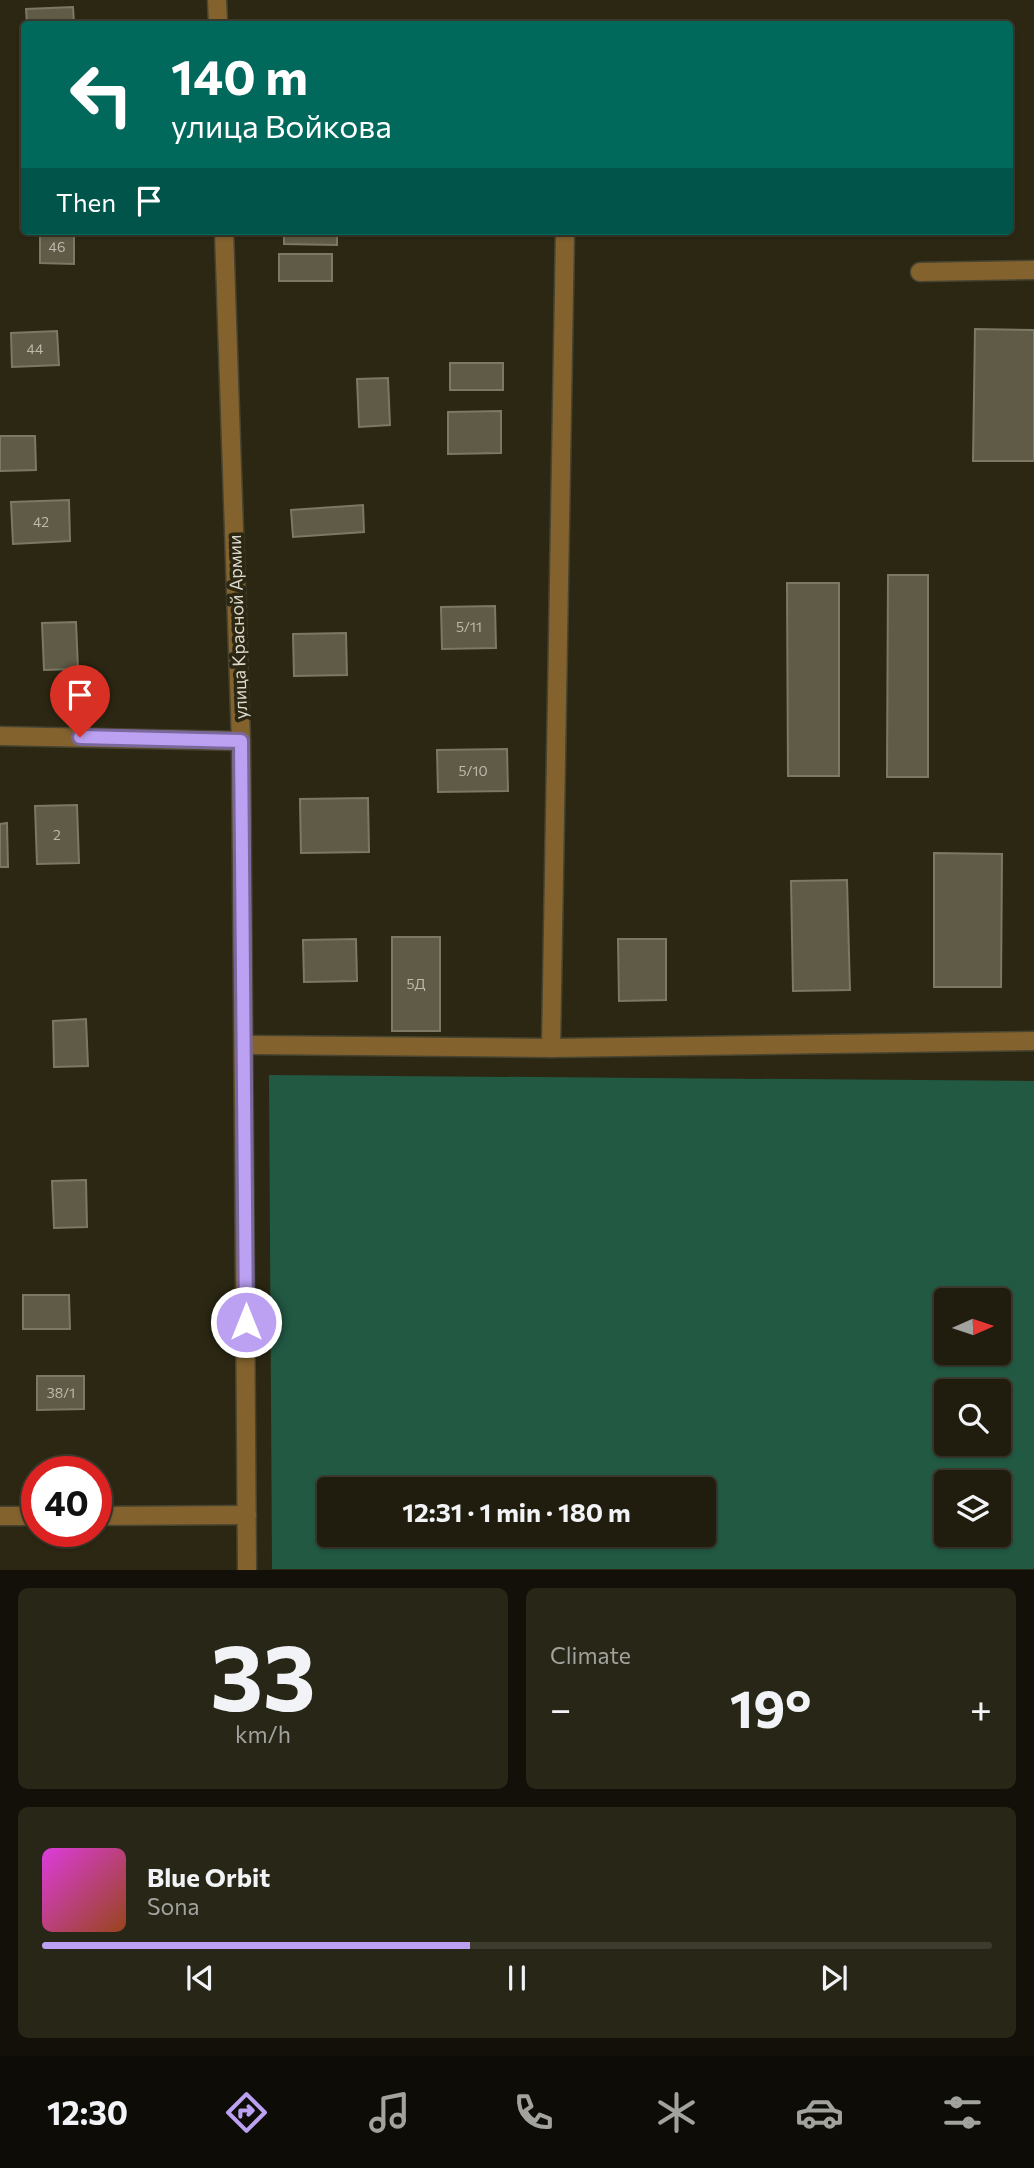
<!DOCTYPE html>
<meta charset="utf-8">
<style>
body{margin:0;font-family:Commissioner,sans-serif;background:#282617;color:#f1f3f6;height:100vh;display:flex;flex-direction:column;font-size:26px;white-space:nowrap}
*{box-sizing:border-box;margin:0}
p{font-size:23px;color:#a2a29e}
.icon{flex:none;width:38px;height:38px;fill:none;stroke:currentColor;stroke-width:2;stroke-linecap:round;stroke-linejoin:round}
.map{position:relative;height:1570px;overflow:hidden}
.side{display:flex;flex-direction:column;gap:18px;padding:18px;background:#121008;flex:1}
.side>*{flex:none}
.guide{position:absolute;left:21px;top:21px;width:992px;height:214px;border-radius:7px;box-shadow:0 2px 5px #0004,0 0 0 2px #3d3b2e;background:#00695c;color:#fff;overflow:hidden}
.needle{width:46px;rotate:87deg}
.buttons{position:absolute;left:934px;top:1288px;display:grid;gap:14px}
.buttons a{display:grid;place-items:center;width:77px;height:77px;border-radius:7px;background:#201d0e;box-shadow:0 2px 5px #0004,0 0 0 2px #3d3b2e;font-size:35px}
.speed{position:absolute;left:21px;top:1456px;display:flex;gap:14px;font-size:35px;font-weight:700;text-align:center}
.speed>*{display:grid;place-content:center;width:91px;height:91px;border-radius:50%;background:#201d0e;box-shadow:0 2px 5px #0004,0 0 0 2px #3d3b2e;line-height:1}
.speed .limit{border:10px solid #d22;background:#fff;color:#111}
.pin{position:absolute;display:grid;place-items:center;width:60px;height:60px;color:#fff;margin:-72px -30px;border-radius:50% 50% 50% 0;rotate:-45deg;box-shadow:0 0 7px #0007}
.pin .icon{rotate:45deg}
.me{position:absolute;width:77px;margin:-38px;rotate:0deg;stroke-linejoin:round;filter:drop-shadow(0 0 5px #0008)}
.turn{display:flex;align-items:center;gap:24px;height:147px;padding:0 35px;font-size:32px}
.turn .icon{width:91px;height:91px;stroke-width:2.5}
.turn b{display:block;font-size:49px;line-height:60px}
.then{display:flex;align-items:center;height:66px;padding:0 35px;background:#0003;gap:14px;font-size:26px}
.big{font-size:52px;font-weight:700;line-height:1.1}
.side .widget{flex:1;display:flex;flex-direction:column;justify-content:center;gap:10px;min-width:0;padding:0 24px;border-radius:10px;background:#282617}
.side .dial{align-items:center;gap:0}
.dial b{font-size:91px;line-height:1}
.song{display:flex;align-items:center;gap:21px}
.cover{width:84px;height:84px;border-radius:10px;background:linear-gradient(135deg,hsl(300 70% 55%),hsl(20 70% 35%))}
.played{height:7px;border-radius:4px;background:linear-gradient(90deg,#bca0f2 45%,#3d3b2e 45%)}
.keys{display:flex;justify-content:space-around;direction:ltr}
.heat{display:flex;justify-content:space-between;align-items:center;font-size:38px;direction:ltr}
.side .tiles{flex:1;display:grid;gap:18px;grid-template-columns:1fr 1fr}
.widget:last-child{grid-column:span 2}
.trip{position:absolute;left:317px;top:1477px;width:399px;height:70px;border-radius:7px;background:#201d0e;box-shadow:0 2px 5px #0004,0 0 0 2px #3d3b2e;font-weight:700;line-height:70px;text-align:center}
.menu{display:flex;height:112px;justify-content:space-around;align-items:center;background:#0d0c06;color:#a2a29e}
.menu .icon{width:49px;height:49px}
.menu .selected{color:#bca0f2}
.menu b{font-size:32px;color:#f1f3f6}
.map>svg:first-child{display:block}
.green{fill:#215943;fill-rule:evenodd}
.building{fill:#5f5b46;stroke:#7c7862;stroke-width:2}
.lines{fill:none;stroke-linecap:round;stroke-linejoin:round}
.minor-casing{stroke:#474431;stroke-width:21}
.minor{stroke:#83622e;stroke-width:18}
.route-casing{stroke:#7a689d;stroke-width:18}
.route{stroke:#bca0f2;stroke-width:12}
.labels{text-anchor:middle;stroke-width:7;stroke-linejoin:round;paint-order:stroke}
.number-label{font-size:14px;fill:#bdbaac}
.street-label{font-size:18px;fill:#dcdace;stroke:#2b2713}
</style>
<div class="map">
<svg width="1034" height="1570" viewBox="0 0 1034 1570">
<rect width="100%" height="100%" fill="#2b2713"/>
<path class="green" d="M269,1075L1034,1081V1569H272ZM947,1300H999V1353H947ZM947,1391H999V1444H947ZM947,1482H999V1535H947ZM329,1489H704V1535H329Z"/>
<g class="building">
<path d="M73,7L74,24H27L26,9Z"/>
<path d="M40,231H74V264L40,263Z"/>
<path d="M284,231H337V245L284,244Z"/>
<rect x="279" y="254" width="53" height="27"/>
<path d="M975,329L1034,330V461H973Z"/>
<path d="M57,331L59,365L12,367L11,333Z"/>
<rect x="450" y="363" width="53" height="27"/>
<path d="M388,378L390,425L359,427L357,379Z"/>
<path d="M501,411V453L448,454V412Z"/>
<path d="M0,436H35L36,470L0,471Z"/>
<path d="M69,500L70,541L13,544L11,502Z"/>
<path d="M363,505L364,532L293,537L291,510Z"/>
<path d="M888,575H928V777H887Z"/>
<path d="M787,583H839V776H788Z"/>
<path d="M495,606L496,648L442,649L441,607Z"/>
<path d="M76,622L78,669L44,670L42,623Z"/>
<path d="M346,633L347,675L294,676L293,634Z"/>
<path d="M507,749L508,791L438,792L437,750Z"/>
<path d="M368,798L369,852L301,853L300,799Z"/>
<path d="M77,805L79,863L37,864L35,806Z"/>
<path d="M7,823L8,867H0V824Z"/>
<path d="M934,853L1002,854L1001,987H934Z"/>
<path d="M847,880L850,990L793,991L791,881Z"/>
<rect x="392" y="937" width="48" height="94"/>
<path d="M356,939L357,981L304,982L303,940Z"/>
<path d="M618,939H666V1000L619,1001Z"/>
<path d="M86,1019L88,1066L54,1067L53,1021Z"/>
<path d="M86,1180L87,1227L54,1228L52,1181Z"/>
<path d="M23,1295H69L70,1329H23Z"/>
<path d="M37,1376H84V1409L37,1410Z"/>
</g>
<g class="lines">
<defs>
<g id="minor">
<path d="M217,0L218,24"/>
<path d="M224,231L241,741L247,1570"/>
<path d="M920,272L1034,270"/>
<path d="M0,736L241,741"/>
<path d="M244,1045L551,1048L1034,1041"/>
<path d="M551,1048L565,231"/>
<path d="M0,1516H37"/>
<path d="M96,1516L247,1515"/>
</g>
</defs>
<use href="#minor" class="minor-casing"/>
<use href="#minor" class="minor"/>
</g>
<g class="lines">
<defs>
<path id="route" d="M80,737L241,741L246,1322"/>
</defs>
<use href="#route" class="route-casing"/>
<use href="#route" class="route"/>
</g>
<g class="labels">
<g class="number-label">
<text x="57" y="252">46</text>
<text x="35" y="354">44</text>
<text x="41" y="527">42</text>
<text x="469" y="632">5/11</text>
<text x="473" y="776">5/10</text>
<text x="57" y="840">2</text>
<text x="416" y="989">5Д</text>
<text x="61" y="1398">38/1</text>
</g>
<g class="street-label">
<text transform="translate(238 627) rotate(-92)" y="6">улица Красной Армии</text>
</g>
</g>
</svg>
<div class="buttons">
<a><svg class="needle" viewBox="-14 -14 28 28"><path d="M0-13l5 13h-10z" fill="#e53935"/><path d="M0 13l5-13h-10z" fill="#a2a29e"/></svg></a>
<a><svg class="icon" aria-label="search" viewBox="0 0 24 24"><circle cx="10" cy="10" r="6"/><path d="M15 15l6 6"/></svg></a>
<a><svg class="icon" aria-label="layers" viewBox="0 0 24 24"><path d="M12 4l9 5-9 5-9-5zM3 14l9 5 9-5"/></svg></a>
</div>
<div class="speed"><div class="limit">40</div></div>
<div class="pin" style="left:80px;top:737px;background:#d93025"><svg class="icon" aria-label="arrive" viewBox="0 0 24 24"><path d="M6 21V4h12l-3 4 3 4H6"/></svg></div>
<svg class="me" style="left:246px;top:1322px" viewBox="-20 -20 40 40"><circle r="17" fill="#bca0f2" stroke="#fff" stroke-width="3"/><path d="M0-11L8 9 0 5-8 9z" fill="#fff"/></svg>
<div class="trip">12:31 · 1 min · 180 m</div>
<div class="guide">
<div class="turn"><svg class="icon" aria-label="left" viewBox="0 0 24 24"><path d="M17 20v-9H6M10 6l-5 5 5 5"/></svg><div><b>140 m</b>улица Войкова</div></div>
<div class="then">Then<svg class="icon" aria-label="arrive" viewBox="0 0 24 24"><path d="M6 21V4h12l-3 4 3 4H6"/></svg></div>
</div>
</div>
<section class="side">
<div class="tiles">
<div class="widget dial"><b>33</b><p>km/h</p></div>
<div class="widget"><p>Climate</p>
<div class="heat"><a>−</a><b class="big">19°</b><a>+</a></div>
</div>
<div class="widget">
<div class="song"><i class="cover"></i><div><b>Blue Orbit</b><p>Sona</p></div></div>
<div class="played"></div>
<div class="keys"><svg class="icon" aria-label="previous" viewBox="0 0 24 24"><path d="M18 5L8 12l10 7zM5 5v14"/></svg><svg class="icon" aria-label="pause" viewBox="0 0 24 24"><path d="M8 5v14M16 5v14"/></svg><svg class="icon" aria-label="next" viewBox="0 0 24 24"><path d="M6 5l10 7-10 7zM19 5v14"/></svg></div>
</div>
</div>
</section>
<nav class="menu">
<b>12:30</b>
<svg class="icon selected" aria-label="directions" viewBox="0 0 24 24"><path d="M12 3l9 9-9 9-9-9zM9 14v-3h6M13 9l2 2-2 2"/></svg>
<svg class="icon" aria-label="music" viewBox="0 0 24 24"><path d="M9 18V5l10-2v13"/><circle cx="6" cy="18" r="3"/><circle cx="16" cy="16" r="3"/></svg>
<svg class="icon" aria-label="phone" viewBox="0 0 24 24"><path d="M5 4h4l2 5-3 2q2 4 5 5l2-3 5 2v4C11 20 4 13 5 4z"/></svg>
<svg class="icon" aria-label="climate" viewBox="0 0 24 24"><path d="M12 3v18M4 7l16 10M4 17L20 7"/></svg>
<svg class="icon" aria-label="car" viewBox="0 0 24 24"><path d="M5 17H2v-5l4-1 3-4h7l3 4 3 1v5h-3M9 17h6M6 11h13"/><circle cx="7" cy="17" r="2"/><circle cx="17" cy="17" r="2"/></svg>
<svg class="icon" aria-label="filters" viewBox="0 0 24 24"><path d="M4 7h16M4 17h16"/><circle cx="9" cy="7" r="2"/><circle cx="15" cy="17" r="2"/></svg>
</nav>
